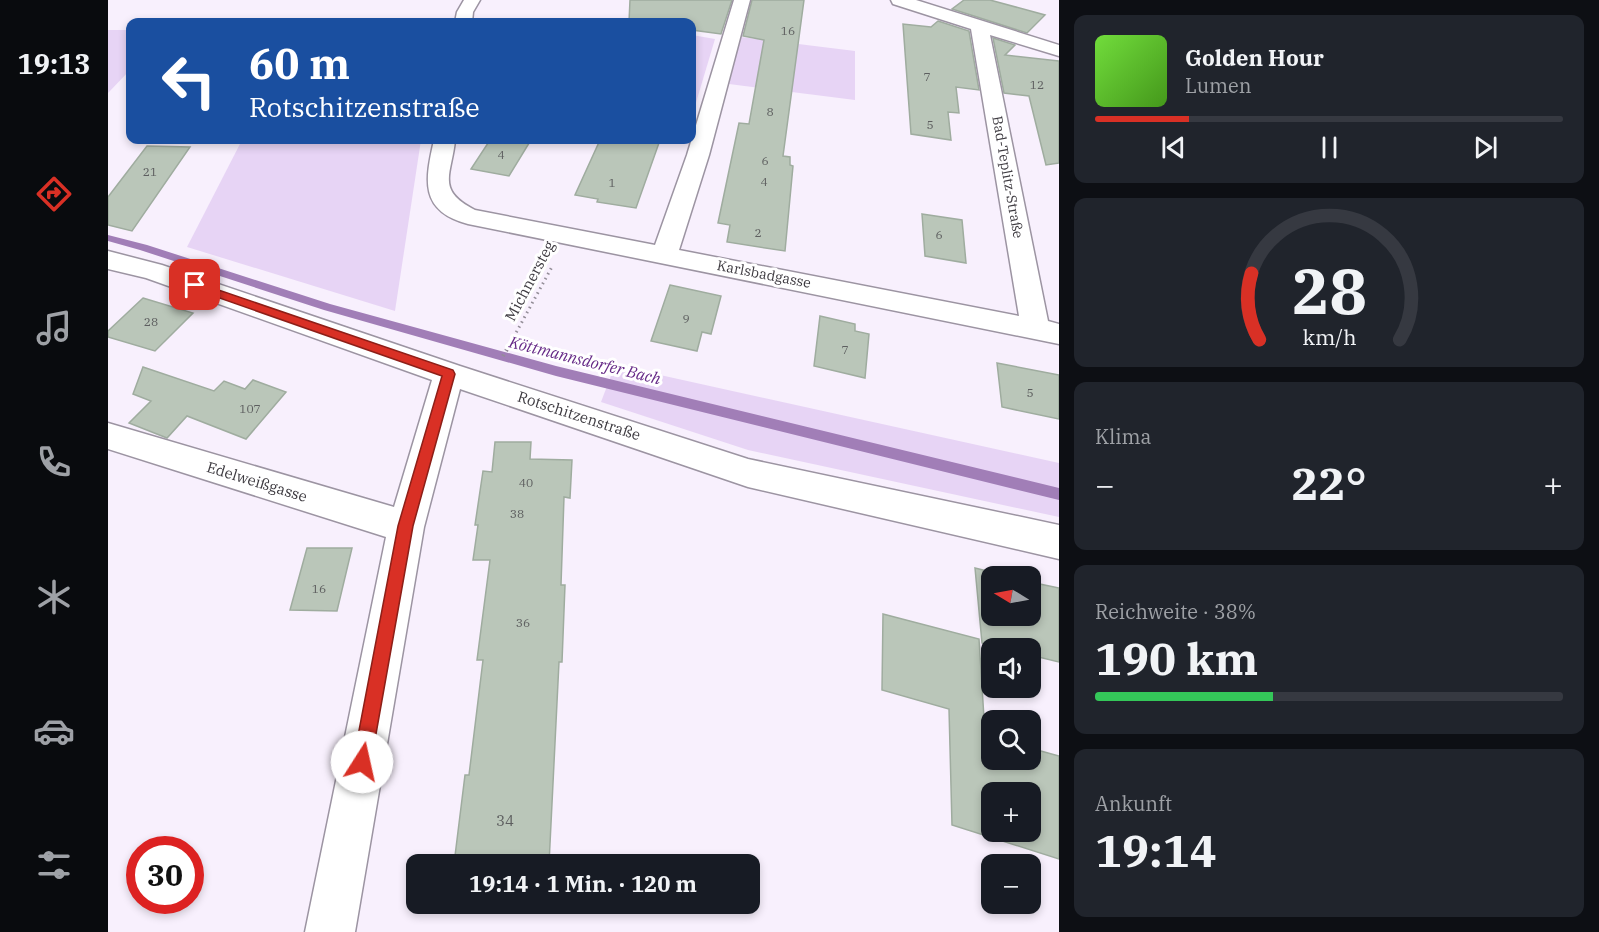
<!DOCTYPE html>
<html lang="de">
<meta charset="utf-8">
<style>
body{margin:0;font-family:"IBM Plex Serif",serif;background:#20242c;color:#f1f3f6;height:100vh;display:flex;flex-direction:column;font-size:22px;white-space:nowrap}
*{box-sizing:border-box;margin:0}
p{font-size:20px;color:#9ea1a6}
.icon{flex:none;width:33px;height:33px;fill:none;stroke:currentColor;stroke-width:2;stroke-linecap:round;stroke-linejoin:round}
.map{position:relative;flex:1;overflow:hidden}
.details{display:flex;flex-direction:column;gap:15px;padding:15px;background:#0d0f14;width:540px}
.details>*{flex:none}
.top-card{position:absolute;left:18px;top:18px;width:570px;height:126px;border-radius:12px;box-shadow:0 3px 9px #0003;background:#1a4fa0;color:#fff;overflow:hidden}
.needle{width:39px;rotate:280deg}
.fabs{position:absolute;left:873px;top:566px;display:grid;gap:12px}
.fabs a{display:grid;place-items:center;width:60px;height:60px;border-radius:12px;background:#171b24;box-shadow:0 3px 9px #0003;font-size:30px}
.speed{position:absolute;left:18px;top:836px;display:flex;gap:12px;font-size:30px;font-weight:700;text-align:center}
.speed>*{display:grid;place-content:center;width:78px;height:78px;border-radius:50%;background:#171b24;box-shadow:0 3px 9px #0003;line-height:1}
.speed .limit{border:9px solid #d22;background:#fff;color:#111}
.pin{position:absolute;display:grid;place-items:center;width:51px;height:51px;color:#fff;margin:-26px;border-radius:12px;box-shadow:0 3px 9px #0006}
.me{position:absolute;width:66px;margin:-33px;rotate:10deg;stroke-linejoin:round;filter:drop-shadow(0 0 4px #0008)}
.turn{display:flex;align-items:center;gap:21px;height:126px;padding:0 24px;font-size:27px}
.turn .icon{width:78px;height:78px;stroke-width:2.5}
.turn b{display:block;font-size:42px;line-height:51px}
.big{font-size:45px;font-weight:700;line-height:1.1}
.details .tile{flex:1;display:flex;flex-direction:column;justify-content:center;gap:9px;min-width:0;padding:0 21px;border-radius:12px;background:#20242c}
.details .dial{align-items:center;gap:0}
.dial svg{height:156px;overflow:visible;fill:none;stroke:#363941;stroke-width:7;stroke-linecap:round;text-anchor:middle}
.dial text{fill:#f1f3f6;stroke:none}
.song{display:flex;align-items:center;gap:18px}
.cover{width:72px;height:72px;border-radius:9px;background:linear-gradient(135deg,hsl(100 70% 55%),hsl(100 70% 35%))}
.played{height:6px;border-radius:3px;background:linear-gradient(90deg,#d93025 20%,#363941 20%)}
.keys{display:flex;justify-content:space-around;direction:ltr}
.heat{display:flex;justify-content:space-between;align-items:center;font-size:33px;direction:ltr}
.charge{height:9px;border-radius:4px;background:linear-gradient(90deg,#34c759 38%,#363941 0)}
.trip{position:absolute;left:298px;top:854px;width:354px;height:60px;border-radius:12px;background:#171b24;box-shadow:0 3px 9px #0003;font-weight:700;line-height:60px;text-align:center}
main{display:flex;flex:1;min-height:0}
.menu{display:flex;flex-direction:column;width:108px;justify-content:space-around;align-items:center;background:#090b0e;color:#9ea1a6}
.menu .icon{width:42px;height:42px}
.menu .on{color:#d93025}
.menu b{font-size:27px;color:#f1f3f6}
.map>svg:first-child{display:block}
.green{fill:#e7d4f5}
.lines{fill:none;stroke-linecap:round;stroke-linejoin:round}
.stream{fill:#a17eb7;fill-rule:evenodd}
.building{fill:#bac6b9;stroke:#9fac9f;stroke-width:1.5;fill-rule:evenodd}
.minor-casing{stroke:#9c94a2;stroke-width:3}
.path-far1{stroke:#938d97;stroke-width:3;stroke-dasharray:1.5 4;stroke-linecap:butt}
.path{stroke:#938d97;stroke-width:4;stroke-dasharray:1.5 4.5;stroke-linecap:butt}
.minor{fill:#fff;fill-rule:evenodd}
.route{fill:#d93025;stroke:#8d1f18;stroke-width:1.5}
.labels{text-anchor:middle;stroke-width:6;stroke-linejoin:round;paint-order:stroke}
.number-label{font-size:12px;fill:#5d5e5f}
.far-street-label{font-size:14px;fill:#3e3b41;stroke:#fff}
.street-label{font-size:15px;fill:#3e3b41;stroke:#fff}
.near-number-label{font-size:15px;fill:#5d5e5f}
.water-label{font-size:16px;font-style:italic;fill:#662a87;stroke:#fff}
</style>
<main>
<nav class="menu">
<b>19:13</b>
<svg class="icon on" aria-label="directions" viewBox="0 0 24 24"><path d="M12 3l9 9-9 9-9-9zM9 14v-3h6M13 9l2 2-2 2"/></svg>
<svg class="icon" aria-label="music" viewBox="0 0 24 24"><path d="M9 18V5l10-2v13"/><circle cx="6" cy="18" r="3"/><circle cx="16" cy="16" r="3"/></svg>
<svg class="icon" aria-label="phone" viewBox="0 0 24 24"><path d="M5 4h4l2 5-3 2q2 4 5 5l2-3 5 2v4C11 20 4 13 5 4z"/></svg>
<svg class="icon" aria-label="climate" viewBox="0 0 24 24"><path d="M12 3v18M4 7l16 10M4 17L20 7"/></svg>
<svg class="icon" aria-label="car" viewBox="0 0 24 24"><path d="M5 17H2v-5l4-1 3-4h7l3 4 3 1v5h-3M9 17h6M6 11h13"/><circle cx="7" cy="17" r="2"/><circle cx="17" cy="17" r="2"/></svg>
<svg class="icon" aria-label="filters" viewBox="0 0 24 24"><path d="M4 7h16M4 17h16"/><circle cx="9" cy="7" r="2"/><circle cx="15" cy="17" r="2"/></svg>
</nav>
<div class="map">
<svg width="951" height="932" viewBox="0 0 951 932">
<rect width="100%" height="100%" fill="#f8f0fd"/>
<g class="green">
<path d="M0,30H22V70L0,93Z"/>
<path d="M584,35L607,39L584,116Z"/>
<path d="M633,37L747,51V100L621,84Z"/>
<path d="M134,140H313L287,311L79,247Z"/>
<path d="M507,365L951,463V517L640,450L493,402Z"/>
</g>
<g class="lines">
<path class="stream" d="M0,235L39,245L222,304L448,366L951,488V500L448,376L216,310L32,250L0,241Z"/>
</g>
<g class="building">
<path d="M522,0H624L613,34L584,30V22H521Z"/>
<path d="M644,0H696L675,156L682,157V165L685,166L677,251L619,242L622,225L610,223L631,123L641,124L656,40L635,36Z"/>
<path d="M856,0H882L937,15L919,33L844,9Z"/>
<path d="M830,21L861,31L871,90L848,87L851,113L840,112L843,140L803,134L795,24L823,27Z"/>
<path d="M885,38L907,45L897,55L951,61V163L938,165L921,96L896,93Z"/>
<path d="M382,140H423L401,176L363,169Z"/>
<path d="M492,140H552L528,208L489,202L490,199L467,195Z"/>
<path d="M39,146L82,147L24,231L0,225V197Z"/>
<path d="M814,214L854,220L858,263L817,256Z"/>
<path d="M562,285L613,296L603,334L594,332L589,351L543,341Z"/>
<path d="M35,298L85,313L47,351L0,337V331Z"/>
<path d="M712,316L747,324V331L761,334L757,378L706,366Z"/>
<path d="M889,363L951,375V419L894,407Z"/>
<path d="M35,367L106,391L116,381L137,389L145,380L178,392L138,439L79,416L59,438L21,423L43,401L25,394Z"/>
<path d="M387,442H423L422,459L464,460L462,498L456,497L453,585H457L454,662H451L441,864H346L357,775H361L375,660H369L382,560H365L370,525H367L375,471L384,472Z"/>
<path d="M199,548H244L229,611L182,610Z"/>
<path d="M867,568L899,576H884V615H922V582L951,588V662L922,655V648H894L874,643Z"/>
<path d="M775,614L871,639L877,734L884,736V759H922V748L951,756V859L844,825L841,709L774,690ZM884,792H922V831H884Z"/>
</g>
<g class="lines">
<defs>
<g id="minor">
<path d="M356,0H372L365,12L364,22H347L349,12Z"/>
<path d="M626,0H642L601,155L571,250L911,316L863,29L785,4L783,0H808L951,45V56L882,35L940,321L951,324V344L360,224C311,211 317,180 326,140H347C344,174 327,190 367,210L547,245L579,155Z"/>
<path d="M0,251L54,265L352,366L640,459L951,525V559L640,487L352,389L316,527L247,932H197L278,537L0,449V423L286,507L324,380L38,278L0,269Z"/>
</g>
</defs>
<use href="#minor" class="minor-casing"/>
<path class="path-far1" d="M403,342L445,265"/>
<path class="path" d="M395,356L404,341"/>
<use href="#minor" class="minor"/>
</g>
<path class="route" d="M87,282L345,370L347,374L305,526L263,762L260,769L254,771L247,769L245,762L290,526L334,376L83,288V283Z"/>
<g class="labels">
<g class="number-label">
<text x="680" y="35">16</text>
<text x="819" y="81">7</text>
<text x="929" y="89">12</text>
<text x="662" y="116">8</text>
<text x="822" y="129">5</text>
<text x="393" y="159">4</text>
<text x="657" y="165">6</text>
<text x="42" y="176">21</text>
<text x="656" y="186">4</text>
<text x="504" y="187">1</text>
<text x="650" y="237">2</text>
<text x="831" y="239">6</text>
<text x="578" y="323">9</text>
<text x="43" y="326">28</text>
<text x="737" y="354">7</text>
<text x="922" y="397">5</text>
<text x="142" y="413">107</text>
<text x="418" y="487">40</text>
<text x="409" y="518">38</text>
<text x="211" y="593">16</text>
<text x="415" y="627">36</text>
</g>
<g class="far-street-label">
<text transform="translate(900 177) rotate(80)" y="5">Bad-Teplitz-Straße</text>
<text transform="translate(656 274) rotate(11)" y="5">Karlsbadgasse</text>
</g>
<g class="street-label">
<text transform="translate(422 281) rotate(-62)" y="5">Michnersteg</text>
<text transform="translate(471 416) rotate(18)" y="5">Rotschitzenstraße</text>
<text transform="translate(149 482) rotate(17)" y="5">Edelweißgasse</text>
</g>
<g class="near-number-label">
<text x="397" y="826">34</text>
</g>
<g class="water-label">
<text transform="translate(477 360) rotate(14)" y="6">Köttmannsdorfer Bach</text>
</g>
</g>
</svg>
<div class="fabs">
<a><svg class="needle" viewBox="-14 -14 28 28"><path d="M0-13l5 13h-10z" fill="#e53935"/><path d="M0 13l5-13h-10z" fill="#9ea1a6"/></svg></a>
<a><svg class="icon" aria-label="sound" viewBox="0 0 24 24"><path d="M4 9h4l5-4v14l-5-4H4zM17 9q2 3 0 6"/></svg></a>
<a><svg class="icon" aria-label="search" viewBox="0 0 24 24"><circle cx="10" cy="10" r="6"/><path d="M15 15l6 6"/></svg></a>
<a>+</a>
<a>−</a>
</div>
<div class="speed"><div class="limit">30</div></div>
<div class="pin" style="left:87px;top:285px;background:#d93025"><svg class="icon" aria-label="arrive" viewBox="0 0 24 24"><path d="M6 21V4h12l-3 4 3 4H6"/></svg></div>
<svg class="me" style="left:254px;top:762px" viewBox="-20 -20 40 40"><circle r="19" fill="#fff"/><path d="M0-13L10 11 0 6-10 11z" fill="#d93025"/></svg>
<div class="trip">19:14 · 1 Min. · 120 m</div>
<div class="top-card">
<div class="turn"><svg class="icon" aria-label="left" viewBox="0 0 24 24"><path d="M17 20v-9H6M10 6l-5 5 5 5"/></svg><div><b>60 m</b>Rotschitzenstraße</div></div>
</div>
</div>
<section class="details">
<div class="tile">
<div class="song"><i class="cover"></i><div><b>Golden Hour</b><p>Lumen</p></div></div>
<div class="played"></div>
<div class="keys"><svg class="icon" aria-label="previous" viewBox="0 0 24 24"><path d="M18 5L8 12l10 7zM5 5v14"/></svg><svg class="icon" aria-label="pause" viewBox="0 0 24 24"><path d="M8 5v14M16 5v14"/></svg><svg class="icon" aria-label="next" viewBox="0 0 24 24"><path d="M6 5l10 7-10 7zM19 5v14"/></svg></div>
</div>
<div class="tile dial"><svg viewBox="0 0 100 80">
<path d="M14 69A42 42 0 1 1 86 69"/>
<path d="M14 69A42 42 0 0 1 10 35" stroke="#d93025"/>
<text x="50" y="56" font-size="32" font-weight="700">28</text>
<text x="50" y="72" font-size="11">km/h</text>
</svg></div>
<div class="tile"><p>Klima</p>
<div class="heat"><a>−</a><b class="big">22°</b><a>+</a></div>
</div>
<div class="tile"><p>Reichweite · 38%</p><b class="big">190 km</b><div class="charge"></div></div>
<div class="tile"><p>Ankunft</p><b class="big">19:14</b></div>
</section>
</main>
